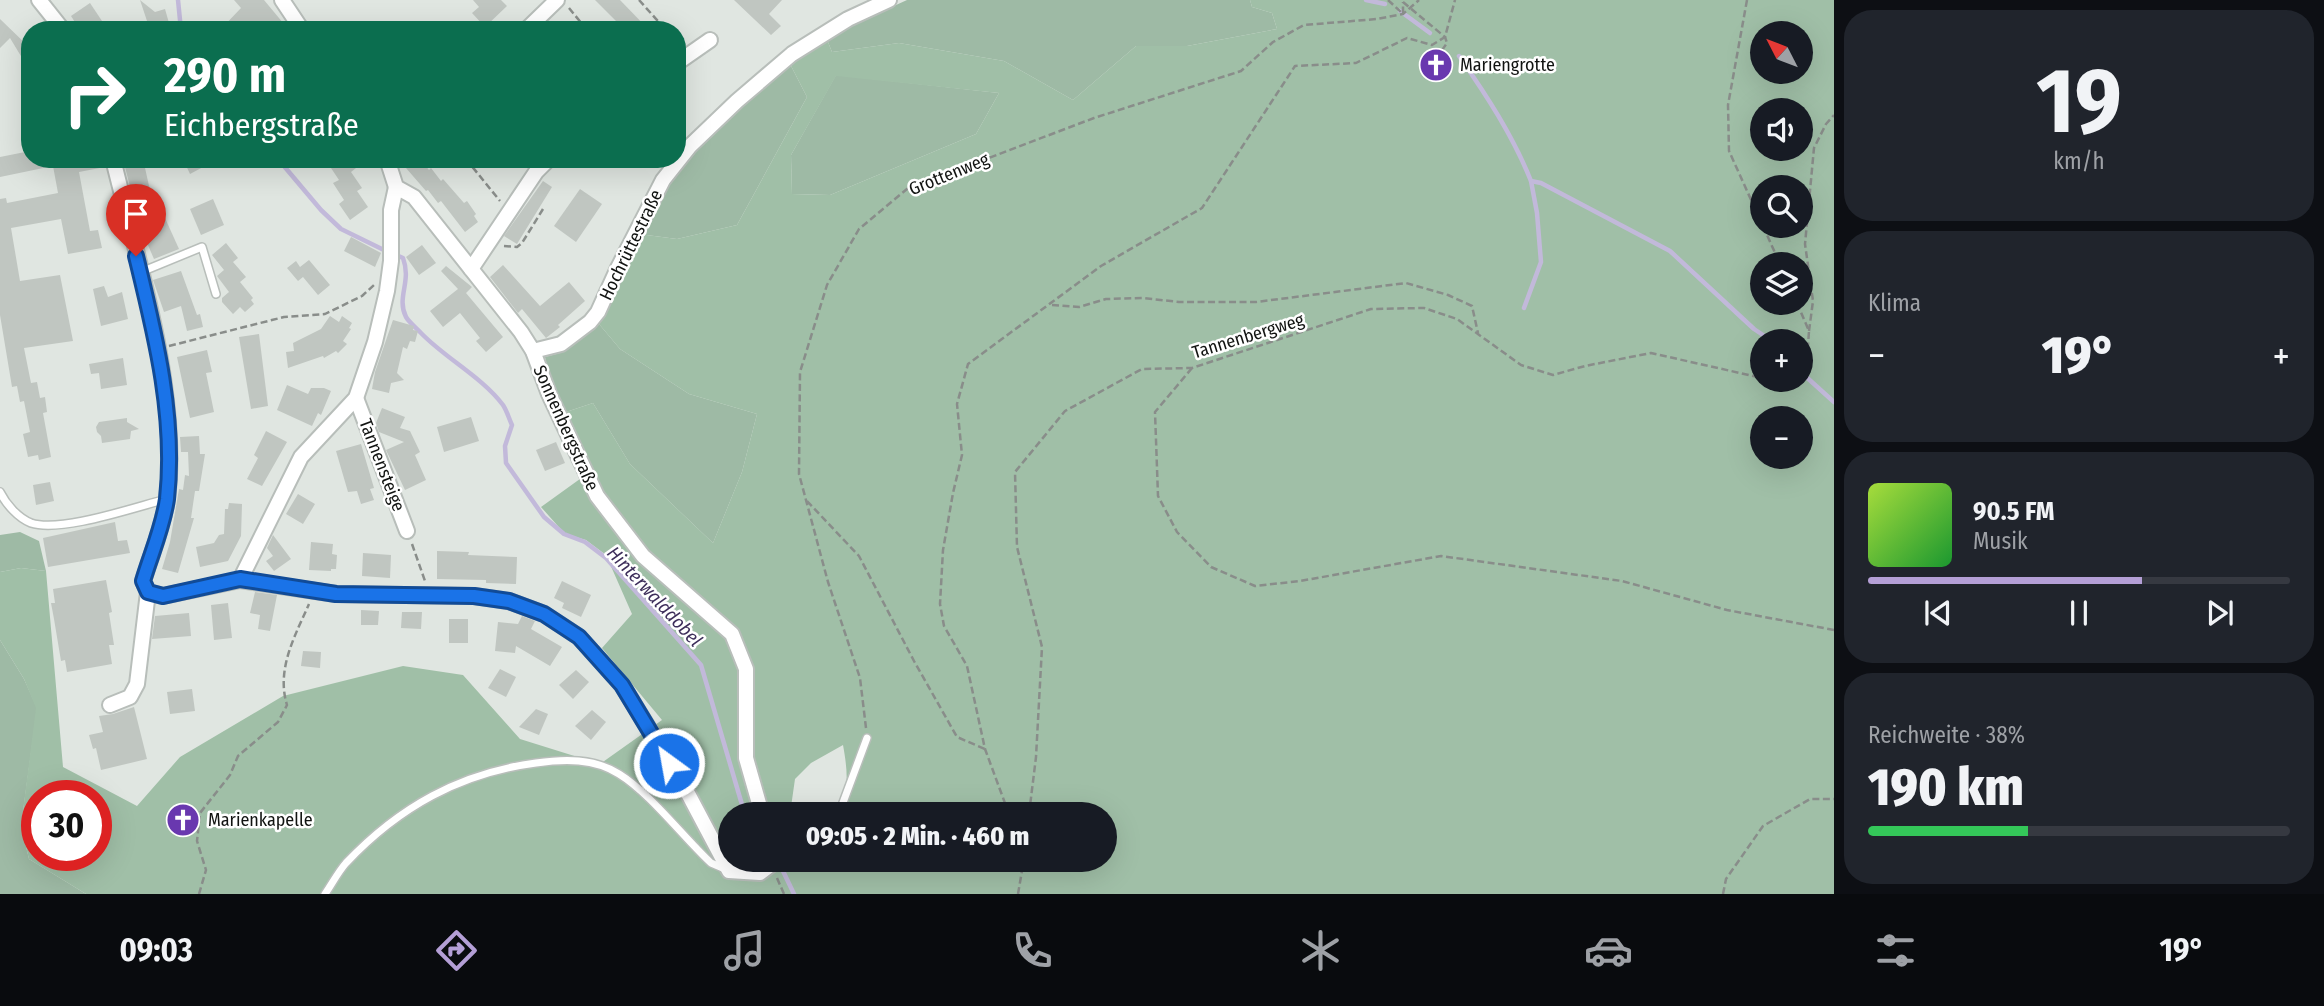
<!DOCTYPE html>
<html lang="de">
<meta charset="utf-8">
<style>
body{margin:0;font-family:"Fira Sans Condensed",sans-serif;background:#20242c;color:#f1f3f6;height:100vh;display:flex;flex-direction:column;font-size:26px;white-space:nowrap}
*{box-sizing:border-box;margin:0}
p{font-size:23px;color:#9ea1a6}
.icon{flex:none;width:38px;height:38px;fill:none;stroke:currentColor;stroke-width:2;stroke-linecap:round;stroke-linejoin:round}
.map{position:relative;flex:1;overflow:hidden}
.side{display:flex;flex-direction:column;gap:10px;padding:10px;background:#0d0f14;width:490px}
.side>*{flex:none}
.banner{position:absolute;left:21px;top:21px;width:665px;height:147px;border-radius:28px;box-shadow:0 7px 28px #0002;background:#0b6e4f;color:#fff;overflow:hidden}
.needle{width:46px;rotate:312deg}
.controls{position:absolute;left:1750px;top:21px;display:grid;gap:14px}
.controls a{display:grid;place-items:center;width:63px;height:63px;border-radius:50%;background:#171b24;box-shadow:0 7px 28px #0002;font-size:35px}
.speed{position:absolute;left:21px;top:780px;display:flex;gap:14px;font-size:35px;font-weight:700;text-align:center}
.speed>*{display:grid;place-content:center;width:91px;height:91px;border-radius:50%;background:#171b24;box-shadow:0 7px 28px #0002;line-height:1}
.speed .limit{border:10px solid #d22;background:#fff;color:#111}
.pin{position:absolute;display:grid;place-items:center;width:60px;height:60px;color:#fff;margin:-72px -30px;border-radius:50% 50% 50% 0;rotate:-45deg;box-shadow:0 0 7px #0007}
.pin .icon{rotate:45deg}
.me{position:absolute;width:77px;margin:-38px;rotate:328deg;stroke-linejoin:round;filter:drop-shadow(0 0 5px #0008)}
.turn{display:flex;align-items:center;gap:24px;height:147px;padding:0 28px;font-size:32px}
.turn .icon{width:91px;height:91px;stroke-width:2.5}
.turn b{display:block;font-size:49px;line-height:60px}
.big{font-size:52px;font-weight:800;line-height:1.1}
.side .widget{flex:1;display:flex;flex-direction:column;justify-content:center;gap:10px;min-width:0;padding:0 24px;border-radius:28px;background:#20242c}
.side .dial{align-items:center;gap:0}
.dial b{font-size:91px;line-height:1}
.song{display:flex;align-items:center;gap:21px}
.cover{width:84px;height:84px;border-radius:10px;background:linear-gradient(135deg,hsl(80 70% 55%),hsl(130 70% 35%))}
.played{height:7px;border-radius:4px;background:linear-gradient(90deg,#b49fd6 65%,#363941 65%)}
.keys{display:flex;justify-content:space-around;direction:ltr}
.heat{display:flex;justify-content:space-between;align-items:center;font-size:38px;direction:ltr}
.charge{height:10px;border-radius:5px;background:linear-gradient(90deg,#34c759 38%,#363941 0)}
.trip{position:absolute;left:718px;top:802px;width:399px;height:70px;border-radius:35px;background:#171b24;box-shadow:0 7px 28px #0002;font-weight:800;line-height:70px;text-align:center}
.dock{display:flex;height:112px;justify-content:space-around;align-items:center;background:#090b0e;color:#9ea1a6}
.dock .icon{width:49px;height:49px}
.dock .on{color:#b49fd6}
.dock b{font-size:32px;color:#f1f3f6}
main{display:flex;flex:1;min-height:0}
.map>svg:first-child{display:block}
.green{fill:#9ebaa5}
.forest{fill:#a0bfa7;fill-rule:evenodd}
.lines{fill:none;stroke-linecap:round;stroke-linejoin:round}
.stream{stroke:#c2b9da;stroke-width:4.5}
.building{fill:#c0c6c1}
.lane-casing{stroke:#b8beba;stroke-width:10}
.street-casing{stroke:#b8beba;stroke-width:18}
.path{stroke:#898d8a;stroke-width:2.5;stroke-dasharray:7 3.5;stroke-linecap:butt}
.lane{stroke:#fff;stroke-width:7}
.street{stroke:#fff;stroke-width:14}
.route-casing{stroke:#114b97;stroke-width:18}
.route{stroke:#1a73e8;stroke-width:12}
.labels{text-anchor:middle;stroke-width:5;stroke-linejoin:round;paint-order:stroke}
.poi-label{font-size:18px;fill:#111311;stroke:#fff;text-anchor:start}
.street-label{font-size:18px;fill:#111311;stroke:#fff}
.water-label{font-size:19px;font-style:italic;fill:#3e2f5b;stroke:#fff}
</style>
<main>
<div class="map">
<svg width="1834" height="894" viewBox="0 0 1834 894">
<rect width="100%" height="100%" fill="#e0e6e1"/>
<g class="green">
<path d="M907,0H1250L1252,7L1272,13L1277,29L1187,46H1136L1073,100L1004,61L899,43L832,52L826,37Z"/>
<path d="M789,62L807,97L737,225L677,239L639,234L666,186L689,155Z"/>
<path d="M836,75L999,93L976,134L830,195L792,194L791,155Z"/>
<path d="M599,324L620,349L689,394L757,414L742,472L713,543L630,464L593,403L563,413L552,391L545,357L560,353Z"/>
<path d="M20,532L39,541L46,571L21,568L0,572V535Z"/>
<path d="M0,640L24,679L37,708L21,826L29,859L86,894H0Z"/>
</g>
<path class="forest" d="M1250,0H1834V894H86L29,859L21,826L36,708L24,679L0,640V572L21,568L46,571L63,767L137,806L180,757L283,696L403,666L463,675L520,739L600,764L662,720L602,648L632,614L606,555L586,540L565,534L541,507L591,471L563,413L593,403L630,464L713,543L742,472L757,414L689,394L620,349L599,324L639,234L677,239L737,225L807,97L789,62L826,37L832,52L899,43L1004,61L1073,100L1136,46H1187L1277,29L1272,13L1252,7ZM1762,33H1801V72H1762ZM836,76L999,93L976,134L830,195L792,194L791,155ZM1762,110H1801V149H1762ZM1762,187H1801V226H1762ZM1762,264H1801V303H1762ZM1762,341H1801V380H1762ZM1762,418H1801V457H1762ZM843,745C847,767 851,795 836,814H1104V859H730V814H790L795,779L811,763ZM37,796H96V856H37Z"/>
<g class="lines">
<g class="stream">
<path d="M178,0L181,30"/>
<path d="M1366,0L1385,4"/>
<path d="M1400,11L1430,33"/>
<path d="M1459,56C1487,96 1513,136 1531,181L1541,183L1670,251L1754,329L1772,341"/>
<path d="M278,159L321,210L341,229L386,251"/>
<path d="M394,254L403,258C412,282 396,297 406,317C409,322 416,328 421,333C445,358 482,377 503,405C507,411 509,419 512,425L505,446L506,463L544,517L564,534L585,542L606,558L701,665L743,808L747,814"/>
<path d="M1524,308L1541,262L1537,213L1531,181"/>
<path d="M1803,374L1834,402"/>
<path d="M783,871L794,894"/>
</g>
</g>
<g class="building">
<path d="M140,0L155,12L165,9L171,30H150Z"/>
<path d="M234,0H264L289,30H220L241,8Z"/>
<path d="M473,0H501L507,6L485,27L472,13L479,7Z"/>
<path d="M595,0H620L649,30H625Z"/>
<path d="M734,0H782L769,14L781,26L771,35Z"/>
<path d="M90,3L108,30H80L71,16Z"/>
<path d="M0,19L30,48V71L10,38L0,48Z"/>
<path d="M30,151V159H104L105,167L79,172L90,231L98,230L102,248L68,254L61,219L11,228L20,281L60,275L73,341L24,348L31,383L37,382L40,398L45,397L47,412L43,413L51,457L39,460L38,455L28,457L23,434L30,432L24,401L20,402L17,386L12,387L0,315V199L6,198L7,203L58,193L53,166L0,177V157Z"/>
<path d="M123,159H143L154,208L136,211Z"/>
<path d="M183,159H218L190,174Z"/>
<path d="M325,159H350L356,168L351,172L362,188L357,191L368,207L350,220L339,204L344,200L333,183L339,180Z"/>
<path d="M417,159H420L429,170L431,168L441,181L443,179L464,203L467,201L476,214L474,216L478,222L465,232L441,201L438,203L428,190L426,191L406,168Z"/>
<path d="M543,181L552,187L517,244L504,236Z"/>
<path d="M580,189L602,204L576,242L554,226Z"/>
<path d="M213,199L224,225L201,235L190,209Z"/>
<path d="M165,218L179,249L154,259L141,229Z"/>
<path d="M351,237L381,253L375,267L344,251Z"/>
<path d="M226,243L238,258L233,262L246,277L240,282L253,298L251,300L254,304L245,312L240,307L233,314L222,302V298L229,292L217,276L224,270L212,255Z"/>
<path d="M422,245L436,263L419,275L406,257Z"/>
<path d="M309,260L330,285L318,295L303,277L298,281L287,268L296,261L300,267Z"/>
<path d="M503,265L540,306L569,282L585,301L558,325L560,327L546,338L522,309L518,313L490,277Z"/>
<path d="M446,266L472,287L466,293L503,337L486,352L476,341L480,338L460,313L443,327L430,311L458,289L441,271Z"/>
<path d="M181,271L197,315L200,314L203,327L187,331L181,306L164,312L153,280Z"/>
<path d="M104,286L108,297L122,292L128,319L101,326L93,289Z"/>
<path d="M330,316L339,322L342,316L352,323L349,328L351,329L343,341L347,344L338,353L336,351L324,358L323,356L288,368L286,352L294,351L293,343L321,329Z"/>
<path d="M393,320L414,326L413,330L418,331L415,342L410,341L407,349L403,347L397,373L404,380L391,383L389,393L372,389L375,372Z"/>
<path d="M259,334L268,406L251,409L239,337Z"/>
<path d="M207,350L212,372L206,373L214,412L190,418L177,357Z"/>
<path d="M123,358L127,385L101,389L99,373L91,374L89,364Z"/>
<path d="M287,385L308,394L311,388H324L331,391L321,415L318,413L312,426L277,410Z"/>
<path d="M382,408L405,417L400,428L410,431L420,452L415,455L426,480L405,490L386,450L404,442L379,432L376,423Z"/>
<path d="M471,417L479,441L444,452L437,427Z"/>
<path d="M127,418V422L139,429L131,431L130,439L102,443L101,436L97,432L96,427L99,422Z"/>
<path d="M266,431L287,442L262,486L247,479L258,458L254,455Z"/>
<path d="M199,436L200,454H205L199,491H195L191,518H194L178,573L162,569L170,542L179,489L183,490L185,475L189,476L188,452H181L180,437Z"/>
<path d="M556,442L565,463L545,471L536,450Z"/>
<path d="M361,444L374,488L370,489L374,500L361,504L357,491L348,492L336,451Z"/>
<path d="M50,482L54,501L36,505L33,485Z"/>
<path d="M298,494L315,504L303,524L286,514Z"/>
<path d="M229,503L242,504L241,536L228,561L200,567L196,547L214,543L219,535L224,534L225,509H228Z"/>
<path d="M115,522L118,541L127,540L130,553L48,567L43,538Z"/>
<path d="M273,535L291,559L274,571L266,561L273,556L267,548Z"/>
<path d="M311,542L333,544L332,554L337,555L336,569H331V571L309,570Z"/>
<path d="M437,551L469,552L468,555L517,557L516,584L486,583V580L437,579Z"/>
<path d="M363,553L391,555L390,578L362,576Z"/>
<path d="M106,580L112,612L109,613L114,645H109L112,664L67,672L65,660L61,661L54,619L51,603H55L53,589Z"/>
<path d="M562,581L591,595L581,617L562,608L564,603L554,598Z"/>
<path d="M255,592L277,595L270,631L258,629L260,615L250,613Z"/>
<path d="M228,603L232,638L214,640L211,605Z"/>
<path d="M361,610L379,611L378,625H361Z"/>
<path d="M402,612H422L421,629L401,628Z"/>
<path d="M189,613L191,636L152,639L155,616Z"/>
<path d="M522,616L535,621L531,629L562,647L550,666L516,646L515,653L495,651L498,622L518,624Z"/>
<rect x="449" y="619" width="19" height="24"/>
<path d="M303,651L321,652L320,668L301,666Z"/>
<path d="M500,669L516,677L506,697L488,688Z"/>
<path d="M576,670L589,682L573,699L559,685Z"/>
<path d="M192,689L195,711L170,714L167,692Z"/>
<path d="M134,707L147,759L101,770L96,748L93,749L89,735L103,732L99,716L113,714Z"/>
<path d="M536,709L548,714L539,735L519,727Z"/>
<path d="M592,710L606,722L591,740L575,726Z"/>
</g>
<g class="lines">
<defs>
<g id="lane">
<path d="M141,272L202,247L216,294"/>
<path d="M0,492C6,504 18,518 31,523C61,533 135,507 167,499"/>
<path d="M836,814L841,808L867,738"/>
<path d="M325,894C332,884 338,872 346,863C399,807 460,773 536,763C564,759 594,758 619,774C650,793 683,837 711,863L725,869"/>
</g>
<g id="street">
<path d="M39,0L63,30"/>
<path d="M282,0L302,30"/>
<path d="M526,30L557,0"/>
<path d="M677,63L710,40"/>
<path d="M113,159C138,262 180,394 167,499C163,527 151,555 143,581L148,592L163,596L240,580L336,594L474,596L509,601L544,614L579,637L622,685L684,786L729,871L760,873L772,864L773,859"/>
<path d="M387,159L396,187L414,197L521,332L533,351L549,394L597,496L643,556L732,634L746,669V758L762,814"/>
<path d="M471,269L536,172L549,159"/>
<path d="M533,351L561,344L590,322L598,312L618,268L663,180L690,146L737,101L792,54L848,19L889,0"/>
<path d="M356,398L407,531"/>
<path d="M240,580L301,457L356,398L375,342L387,291L391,261V210L396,187"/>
<path d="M110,705L130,697L137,684L148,592"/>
</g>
</defs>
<use href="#lane" class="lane-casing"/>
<use href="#street" class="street-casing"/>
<g class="path">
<path d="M639,0L666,30"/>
<path d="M1388,0L1403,14V2"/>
<path d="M1747,0L1728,105L1729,151L1762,224"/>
<path d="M1403,2L1445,37L1447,43L1438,56"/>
<path d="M569,8L587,30"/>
<path d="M466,159L500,201"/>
<path d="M1763,226L1780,264"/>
<path d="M504,246L517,247L522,243L543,209"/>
<path d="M1797,303L1809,331L1807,360L1801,364"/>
<path d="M1052,305L1079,307L1106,299L1142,298L1179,302H1256L1406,283L1448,295L1472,306L1478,333"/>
<path d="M1809,331L1813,301L1805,244L1814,148L1826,124L1834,115"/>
<path d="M169,346L284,317L325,314L362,296L374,285"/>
<path d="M1192,368L1155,412L1158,496L1177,532L1211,567L1255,586L1300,581L1441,556L1622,581L1727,610L1834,630"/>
<path d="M1774,380H1776"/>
<path d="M807,501L859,556L914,661L957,737L985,749"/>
<path d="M412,544L425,581"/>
<path d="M866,728L860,678L828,582L799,474L800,372L827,285L859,229L907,189L1094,118L1241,71L1273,42L1304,25L1377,19L1403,14L1419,0"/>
<path d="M1009,814L985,749L967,666L944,626L940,604L943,550L953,493L962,455L957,404L968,364L1101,266L1202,208L1295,66L1356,63L1407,38L1432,45L1445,37L1455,0"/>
<path d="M1029,814L1036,757L1042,647L1017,547L1015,472L1065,411L1142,369L1192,368L1371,309L1424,308L1457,319L1521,365L1553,375L1585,366L1651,353L1762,378"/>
<path d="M777,878L784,894"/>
<path d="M199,894L206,870L197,841L200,813L230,775L238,756L278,722L287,705C276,669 295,636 309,604"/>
<path d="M1018,894L1024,859"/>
<path d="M1723,894L1726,879L1763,826L1810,799H1834"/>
</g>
<use href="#lane" class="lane"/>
<use href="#street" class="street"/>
</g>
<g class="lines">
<defs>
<path id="route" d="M136,256C155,334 176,417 167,499C163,527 151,554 143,581L148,592L163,596L240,579L336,594L474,596L509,601L544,614L579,637L622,685L669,763"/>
</defs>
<use href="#route" class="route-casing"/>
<use href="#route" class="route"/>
</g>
<defs>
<symbol id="church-disc" viewBox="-11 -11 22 22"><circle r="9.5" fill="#6938af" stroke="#fff"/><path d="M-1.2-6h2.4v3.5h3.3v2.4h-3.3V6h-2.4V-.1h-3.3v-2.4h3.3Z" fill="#fff"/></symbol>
</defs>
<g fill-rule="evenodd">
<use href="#church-disc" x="1417" y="46" width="38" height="38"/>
<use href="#church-disc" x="164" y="801" width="38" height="38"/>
</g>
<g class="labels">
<g class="poi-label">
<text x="1460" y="71">Mariengrotte</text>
<text x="208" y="826">Marienkapelle</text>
</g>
<g class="street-label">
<text transform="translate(949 174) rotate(-22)" y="6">Grottenweg</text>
<text transform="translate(631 245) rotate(-64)" y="6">Hochrüttestraße</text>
<text transform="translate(1248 336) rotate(-17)" y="6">Tannenbergweg</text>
<text transform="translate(566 428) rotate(66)" y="6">Sonnenbergstraße</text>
<text transform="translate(382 465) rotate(69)" y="6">Tannensteige</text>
</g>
<g class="water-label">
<text transform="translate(655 596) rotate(47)" y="7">Hinterwalddobel</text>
</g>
</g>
</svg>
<div class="controls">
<a><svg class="needle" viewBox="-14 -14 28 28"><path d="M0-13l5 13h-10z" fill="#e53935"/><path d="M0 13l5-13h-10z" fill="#9ea1a6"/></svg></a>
<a><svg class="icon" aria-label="sound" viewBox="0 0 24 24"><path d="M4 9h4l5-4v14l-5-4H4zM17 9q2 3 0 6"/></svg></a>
<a><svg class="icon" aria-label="search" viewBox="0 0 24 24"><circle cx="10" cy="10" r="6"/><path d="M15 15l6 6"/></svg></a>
<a><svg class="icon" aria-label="layers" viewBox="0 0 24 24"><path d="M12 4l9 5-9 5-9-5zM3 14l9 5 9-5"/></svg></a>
<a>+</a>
<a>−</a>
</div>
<div class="speed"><div class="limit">30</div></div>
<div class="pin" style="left:136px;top:256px;background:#d93025"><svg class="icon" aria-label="arrive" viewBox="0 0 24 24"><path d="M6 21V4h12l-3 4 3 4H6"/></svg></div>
<svg class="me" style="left:669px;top:763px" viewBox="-20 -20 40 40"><circle r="17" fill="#1a73e8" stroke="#fff" stroke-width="3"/><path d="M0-11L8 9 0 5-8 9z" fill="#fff"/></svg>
<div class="trip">09:05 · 2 Min. · 460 m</div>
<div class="banner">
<div class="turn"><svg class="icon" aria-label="right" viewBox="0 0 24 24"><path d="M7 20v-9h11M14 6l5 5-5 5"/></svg><div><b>290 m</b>Eichbergstraße</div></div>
</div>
</div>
<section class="side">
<div class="widget dial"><b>19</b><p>km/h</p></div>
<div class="widget"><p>Klima</p>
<div class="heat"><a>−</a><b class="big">19°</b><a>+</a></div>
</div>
<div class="widget">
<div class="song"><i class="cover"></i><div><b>90.5 FM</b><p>Musik</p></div></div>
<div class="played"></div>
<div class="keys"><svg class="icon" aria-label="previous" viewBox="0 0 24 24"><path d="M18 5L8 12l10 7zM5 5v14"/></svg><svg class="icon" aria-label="pause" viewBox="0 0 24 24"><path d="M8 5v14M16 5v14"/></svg><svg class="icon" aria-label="next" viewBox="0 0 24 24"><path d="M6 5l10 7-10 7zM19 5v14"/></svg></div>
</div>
<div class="widget"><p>Reichweite · 38%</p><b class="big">190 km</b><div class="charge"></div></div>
</section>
</main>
<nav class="dock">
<b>09:03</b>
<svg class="icon on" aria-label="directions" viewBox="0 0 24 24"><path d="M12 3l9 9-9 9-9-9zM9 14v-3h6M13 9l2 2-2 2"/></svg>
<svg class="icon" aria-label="music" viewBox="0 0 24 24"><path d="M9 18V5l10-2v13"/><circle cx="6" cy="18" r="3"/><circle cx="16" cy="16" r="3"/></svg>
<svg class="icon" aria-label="phone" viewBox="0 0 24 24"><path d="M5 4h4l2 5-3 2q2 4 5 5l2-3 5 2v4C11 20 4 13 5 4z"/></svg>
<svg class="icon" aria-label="climate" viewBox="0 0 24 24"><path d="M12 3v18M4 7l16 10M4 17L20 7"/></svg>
<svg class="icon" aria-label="car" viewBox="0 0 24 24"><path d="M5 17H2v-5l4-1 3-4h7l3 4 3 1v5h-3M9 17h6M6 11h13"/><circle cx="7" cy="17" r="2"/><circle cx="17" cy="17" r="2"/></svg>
<svg class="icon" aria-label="filters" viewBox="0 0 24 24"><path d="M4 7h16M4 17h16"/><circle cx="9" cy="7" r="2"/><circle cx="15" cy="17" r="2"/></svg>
<b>19°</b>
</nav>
